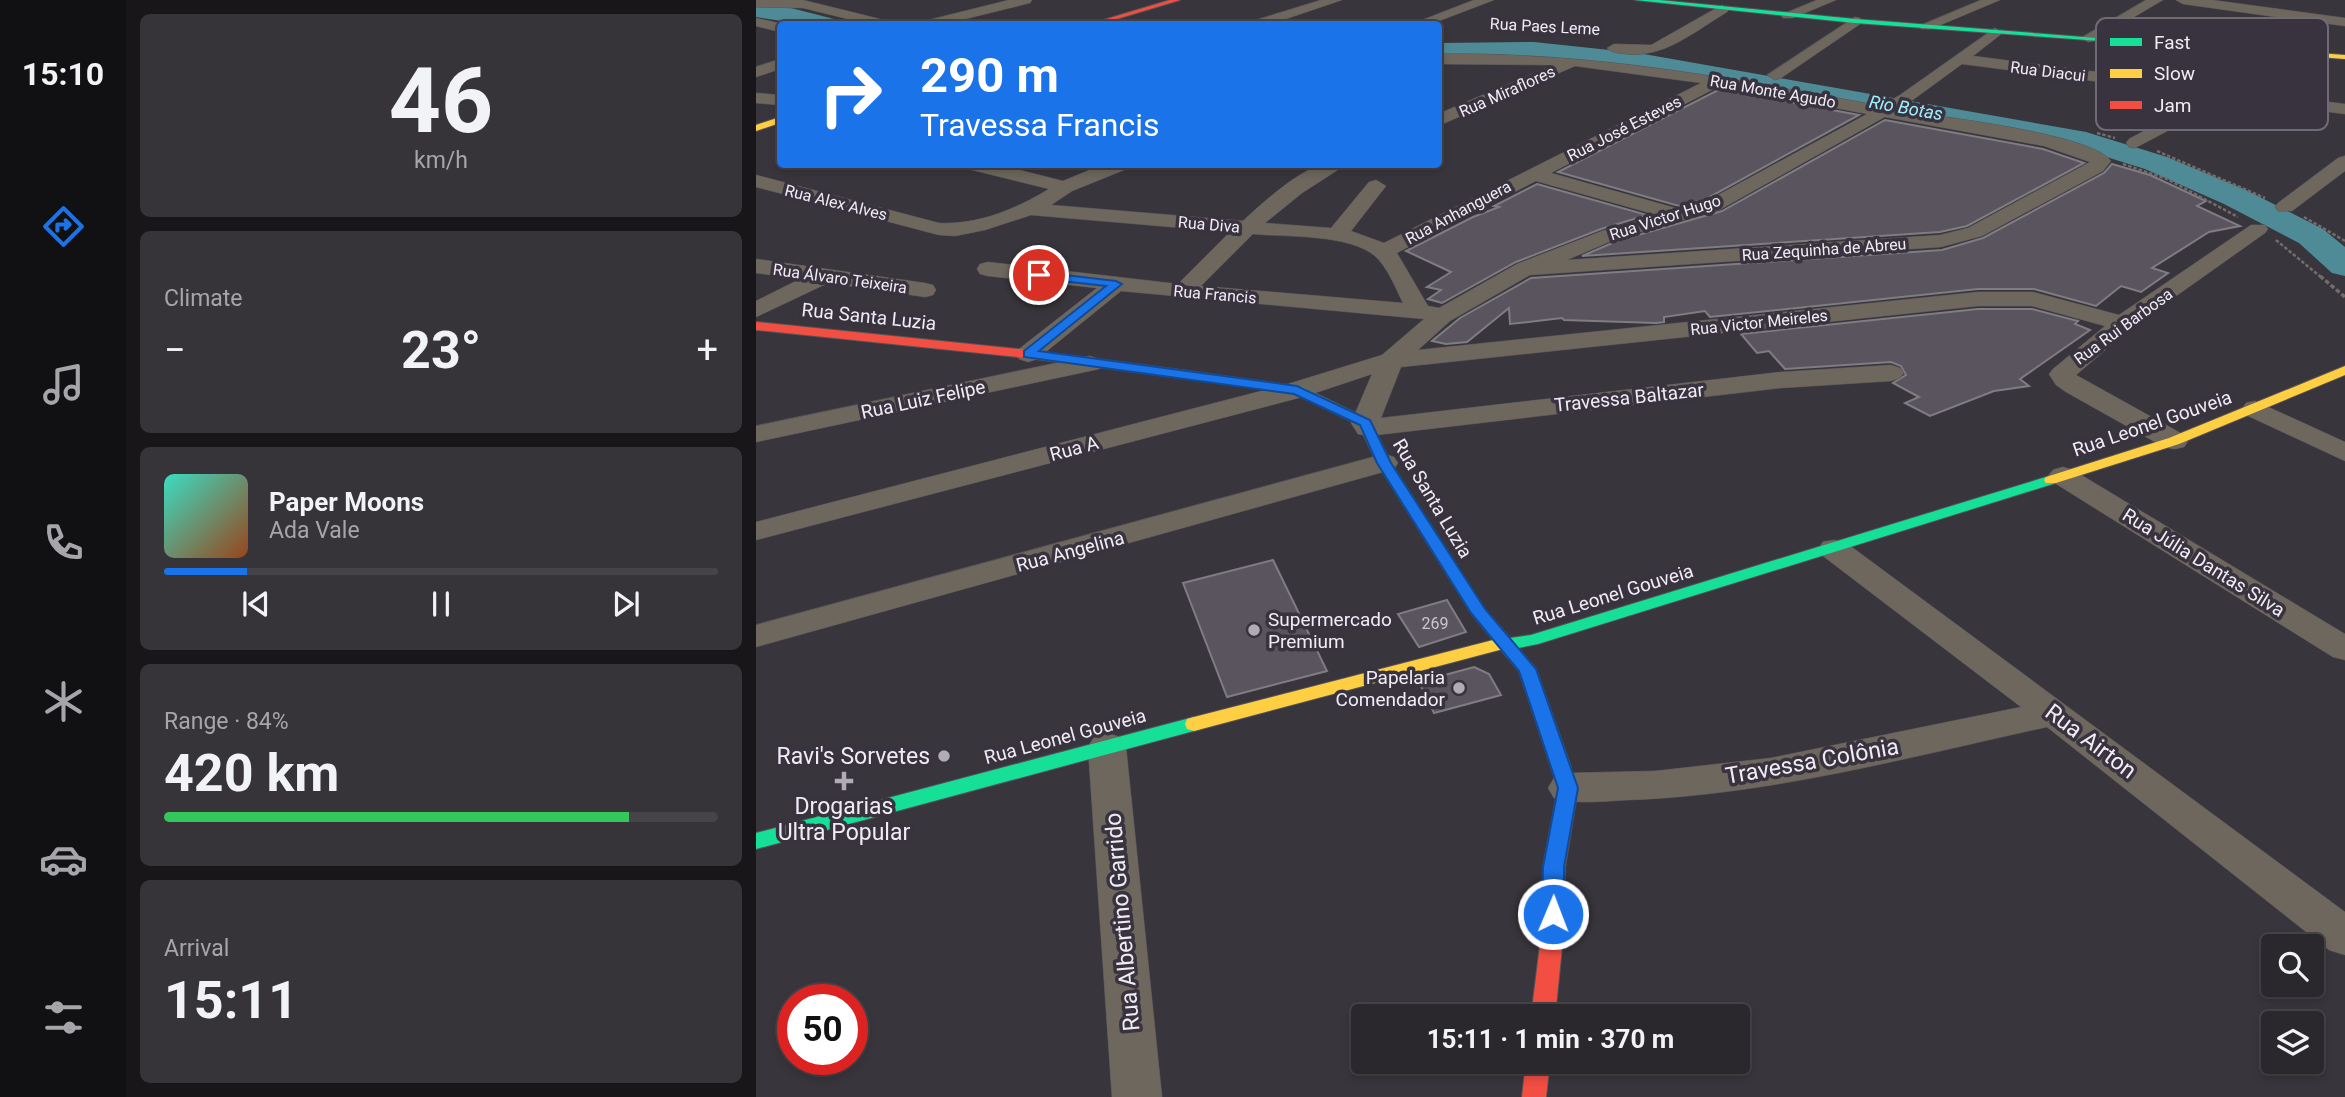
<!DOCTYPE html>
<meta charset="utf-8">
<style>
body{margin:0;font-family:Roboto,sans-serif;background:#373439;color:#f1f3f6;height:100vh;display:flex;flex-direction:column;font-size:26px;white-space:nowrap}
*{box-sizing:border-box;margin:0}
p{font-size:23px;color:#a6a6aa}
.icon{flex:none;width:38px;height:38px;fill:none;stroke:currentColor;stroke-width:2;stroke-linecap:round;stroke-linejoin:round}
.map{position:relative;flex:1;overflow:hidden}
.side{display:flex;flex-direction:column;gap:14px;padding:14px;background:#181619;width:630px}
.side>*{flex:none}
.banner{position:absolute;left:21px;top:21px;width:665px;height:147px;border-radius:7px;box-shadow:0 4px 10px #0003,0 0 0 2px #474449;background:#1a73e8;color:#fff;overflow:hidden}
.fabs{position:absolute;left:1505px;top:934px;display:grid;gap:14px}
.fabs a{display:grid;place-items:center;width:63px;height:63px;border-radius:7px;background:#2b282d;box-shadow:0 4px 10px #0003,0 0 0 2px #474449;font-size:35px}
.speed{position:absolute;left:21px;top:984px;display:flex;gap:14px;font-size:35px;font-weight:700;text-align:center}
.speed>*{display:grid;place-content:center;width:91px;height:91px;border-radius:50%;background:#2b282d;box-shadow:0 4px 10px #0003,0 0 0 2px #474449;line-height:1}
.speed .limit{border:10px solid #d22;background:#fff;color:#111}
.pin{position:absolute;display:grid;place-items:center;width:60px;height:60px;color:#fff;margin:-30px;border:4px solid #fff;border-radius:50%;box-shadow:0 2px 7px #0007}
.me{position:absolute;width:77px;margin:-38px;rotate:1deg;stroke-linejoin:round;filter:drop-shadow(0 0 5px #0008)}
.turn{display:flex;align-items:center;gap:24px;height:147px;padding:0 28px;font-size:32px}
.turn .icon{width:91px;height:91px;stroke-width:2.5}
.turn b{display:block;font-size:49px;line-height:60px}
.big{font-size:52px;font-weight:700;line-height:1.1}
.side .tile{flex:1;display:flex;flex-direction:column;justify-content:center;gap:10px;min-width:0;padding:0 24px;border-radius:10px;background:#373439}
.side .dial{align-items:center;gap:0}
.dial b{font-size:91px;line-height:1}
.song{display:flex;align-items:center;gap:21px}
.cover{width:84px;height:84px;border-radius:10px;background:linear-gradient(135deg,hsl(170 70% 55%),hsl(20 70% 35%))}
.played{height:7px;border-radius:4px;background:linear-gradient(90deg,#1a73e8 15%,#474449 15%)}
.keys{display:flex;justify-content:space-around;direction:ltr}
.heat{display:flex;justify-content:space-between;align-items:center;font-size:38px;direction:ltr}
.charge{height:10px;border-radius:5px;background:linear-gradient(90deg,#34c759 84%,#474449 0)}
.trip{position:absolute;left:595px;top:1004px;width:399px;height:70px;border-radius:7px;background:#2b282d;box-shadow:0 4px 10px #0003,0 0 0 2px #474449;font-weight:700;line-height:70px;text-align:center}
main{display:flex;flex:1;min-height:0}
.dock{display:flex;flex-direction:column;width:126px;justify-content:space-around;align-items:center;background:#111012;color:#a6a6aa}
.dock .icon{width:49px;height:49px}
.dock .current{color:#1a73e8}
.dock b{font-size:32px;color:#f1f3f6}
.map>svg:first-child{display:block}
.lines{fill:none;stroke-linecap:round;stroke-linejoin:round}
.river{fill:#4e8b96;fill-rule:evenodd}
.building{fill:#5a545f;stroke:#7f7c82;stroke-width:2}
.street-casing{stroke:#565359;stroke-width:1}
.fast-casing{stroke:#565359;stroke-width:2}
.slow-casing{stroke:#565359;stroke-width:2}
.jam-casing{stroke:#565359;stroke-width:2}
.path-far1{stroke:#736d69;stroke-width:2.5;stroke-dasharray:3.5 2;stroke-linecap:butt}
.path{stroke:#736d69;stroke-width:3.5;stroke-dasharray:4.5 2.5;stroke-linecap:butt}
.street{fill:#6e675e;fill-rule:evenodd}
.fast{fill:#16e098;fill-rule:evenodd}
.slow{fill:#ffcf43;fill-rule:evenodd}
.jam{fill:#f24e42;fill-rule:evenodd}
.route{fill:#1a73e8;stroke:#114b97;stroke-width:2}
.poi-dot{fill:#b0acb4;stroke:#39323f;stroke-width:2.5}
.labels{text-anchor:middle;stroke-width:7;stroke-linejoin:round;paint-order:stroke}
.far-street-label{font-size:16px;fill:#f0ecf4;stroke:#39323f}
.number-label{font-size:16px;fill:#cac6cf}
.far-water-label{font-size:18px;font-style:italic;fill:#9feffd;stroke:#39323f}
.street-label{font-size:19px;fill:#f0ecf4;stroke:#39323f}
.poi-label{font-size:19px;fill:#f0ecf4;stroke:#39323f;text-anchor:start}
.near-street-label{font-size:23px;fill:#f0ecf4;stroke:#39323f}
.near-poi-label{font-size:23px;fill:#f0ecf4;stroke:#39323f;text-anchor:end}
.key{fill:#39323f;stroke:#706a75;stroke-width:2}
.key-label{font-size:19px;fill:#f0ecf4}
</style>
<main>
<nav class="dock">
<b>15:10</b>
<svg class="icon current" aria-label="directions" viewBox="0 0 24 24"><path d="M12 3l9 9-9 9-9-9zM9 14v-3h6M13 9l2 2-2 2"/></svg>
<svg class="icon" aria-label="music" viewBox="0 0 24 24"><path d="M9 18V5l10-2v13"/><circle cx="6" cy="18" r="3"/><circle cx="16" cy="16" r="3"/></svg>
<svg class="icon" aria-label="phone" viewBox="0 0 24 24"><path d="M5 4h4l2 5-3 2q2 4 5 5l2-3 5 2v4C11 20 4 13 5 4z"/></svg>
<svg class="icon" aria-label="climate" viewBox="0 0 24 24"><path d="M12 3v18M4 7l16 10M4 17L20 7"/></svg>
<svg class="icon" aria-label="car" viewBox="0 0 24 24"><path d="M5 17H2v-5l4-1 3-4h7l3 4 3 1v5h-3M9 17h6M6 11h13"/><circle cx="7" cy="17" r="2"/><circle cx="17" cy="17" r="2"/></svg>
<svg class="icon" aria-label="filters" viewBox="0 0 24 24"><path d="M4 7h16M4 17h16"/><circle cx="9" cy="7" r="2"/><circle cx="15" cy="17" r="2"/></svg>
</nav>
<section class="side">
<div class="tile dial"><b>46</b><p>km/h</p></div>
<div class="tile"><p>Climate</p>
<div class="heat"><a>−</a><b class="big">23°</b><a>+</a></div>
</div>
<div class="tile">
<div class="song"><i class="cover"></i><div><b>Paper Moons</b><p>Ada Vale</p></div></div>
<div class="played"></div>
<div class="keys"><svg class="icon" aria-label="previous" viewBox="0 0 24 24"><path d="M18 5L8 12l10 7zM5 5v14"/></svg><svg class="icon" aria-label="pause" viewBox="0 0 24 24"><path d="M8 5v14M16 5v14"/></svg><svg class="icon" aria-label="next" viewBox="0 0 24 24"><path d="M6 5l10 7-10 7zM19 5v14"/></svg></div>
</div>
<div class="tile"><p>Range · 84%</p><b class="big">420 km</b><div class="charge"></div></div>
<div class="tile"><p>Arrival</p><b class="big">15:11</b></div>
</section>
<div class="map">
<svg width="1589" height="1097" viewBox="0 0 1589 1097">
<rect width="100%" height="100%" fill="#39353c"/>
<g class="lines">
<g class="river">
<path d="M0,3L31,7L78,19L81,24H46L0,17Z"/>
<path d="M778,42L882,53L1330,132L1411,157L1490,190L1567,229L1589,247V276L1576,273L1543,243L1468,204L1389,169L1315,146L882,67L778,56L682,57V43Z"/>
</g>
</g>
<g class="building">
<path d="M964,89L1103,115L950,199L923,206L802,172Z"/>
<path d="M1129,120L1287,149L1328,163L1211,226L1184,232L826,256L861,241L966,211Z"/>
<path d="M1356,164L1394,175L1450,201L1441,206L1484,226L1453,232L1396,268L1412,273L1385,292L1365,286L1340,306L1278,289H1222L954,317L949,311L908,317V322L900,323L808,320L806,318L754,324L753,308L711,342L690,344L676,341L704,318L775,278L1186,250L1227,238L1348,173Z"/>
<path d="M781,184L891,215L845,229L760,262L686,303L672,299L685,290L671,287L695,272L650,251L717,217L743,207L738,206Z"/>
<path d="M1222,309H1276L1322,321L1319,324L1334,330L1264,379L1273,386L1238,391L1174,416L1149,403L1163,397L1137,383L1150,375L1145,366L1135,362L1029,369L1013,351L1001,353L985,334Z"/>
<path d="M517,560L571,671L471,697L427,583Z"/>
<path d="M691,600L710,632L663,647L642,614Z"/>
<path d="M718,667L733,674L745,695L678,713L663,682Z"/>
</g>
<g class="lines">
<defs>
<g id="street">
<path d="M0,0H47L132,21L134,24H112L47,8L0,7Z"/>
<path d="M253,0H276L274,3L189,24H167L169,21Z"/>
<path d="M565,0H586L515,24H495L497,21Z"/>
<path d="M718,0H738L675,24H656Z"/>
<path d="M1061,0H1080L1037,18H1027L1025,15Z"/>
<path d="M1225,0H1244L1175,29H1165L1163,26Z"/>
<path d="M1390,0H1407L1337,41L1332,42L1325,38Z"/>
<path d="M1420,0H1456L1589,18V26L1544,20L1479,53L1474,52L1472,49L1474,46L1527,18L1427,4Z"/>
<path d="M966,5L973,9L971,12C939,31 909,58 871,54C863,53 856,53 851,48L858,44L895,45Z"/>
<path d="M1099,17L1104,18V24L1025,78L1019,80L1011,75Z"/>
<path d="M0,18L27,24H24V32L0,26Z"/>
<path d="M1239,28L1246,32L1244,35L1217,56L1589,104V114L1472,99L1379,148L1373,147L1370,143L1373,139L1452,96L1206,64L1143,110C1183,117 1334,133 1355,161L1347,171L1226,236L1185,247L774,275L694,321L662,350L1222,292H1277L1363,315L1495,225H1509L1512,229L1509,233L1375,328L1320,375L1428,435L1432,441L1428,447L1418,449L1408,447L1310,392L1300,385L1293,374L1297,369L1349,326L1276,306H1222L645,367L625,418L1025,372L1135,365L1144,368L1148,373L1144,378L1135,381L1025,388L612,436L602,434L595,423L616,374L550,396L0,540V522L532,384L626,355L668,319L365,291L281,359L272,362L263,359L259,354L263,349L341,288L232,276L224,274L221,269L224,264L232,262L422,284L474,232L275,215L229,230L199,236L183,235L0,187V175L183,223C222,225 260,209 293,189L208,168L206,164H240L307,181L348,164H375L373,168L316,191L295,205L487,221C505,204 545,168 569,164C576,164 584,164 591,164L546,193L509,223L575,228L613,182L620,180L630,186L595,231L628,243L945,83L819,66L682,126V114L797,65L682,64V54C838,52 973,78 1125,106L1144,95ZM964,86L1111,114L951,201L923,209L795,173ZM1129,117L1288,146L1334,162L1212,228L1184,235L811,260L860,239L965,209ZM780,181L901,215L846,231L761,264L683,308L672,306L641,253ZM497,234C530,237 593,234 619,256C632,268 639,287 647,303L445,286Z"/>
<path d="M24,59V69L0,77V67Z"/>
<path d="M0,93L24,95V105L0,103Z"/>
<path d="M1589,156V171L1536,211H1522L1519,207L1522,203L1582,158Z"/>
<path d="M0,259L169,283L177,285L180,290L177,295L169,297L72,283L0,317V301L44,279L0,273Z"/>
<path d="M334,356L343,359L347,364L343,369L0,442V426Z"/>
<path d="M1499,401L1589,442V461L1490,415L1486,409L1490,403Z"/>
<path d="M628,454L638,457L642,463L638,469L0,647V625Z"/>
<path d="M1307,467L1317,470L1589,634V660L1577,657L1297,482L1292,476L1297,470Z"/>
<path d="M1078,540L1089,542L1589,912V955L1573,950L1291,727C1153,757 1014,795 872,800C848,801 822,805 798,798L792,788L798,778L812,773L899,771L1015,758L1265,707L1067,556L1062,549L1067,542Z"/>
<path d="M351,733L364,737L370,747L406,1097H356L332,747L338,737Z"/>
</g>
<g id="fast">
<path d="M879,0H903L1099,19L1391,42L1387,44L1099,23Z"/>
<path d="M425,370L546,387L614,420L635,463L729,610L754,638L775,635L1290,477H1300L1302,480L1300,483L782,644L762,648L780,669L815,767L812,772L805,774L798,772L795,767L763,671L745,650L735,649L732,645L737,640L715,613L621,463L603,425L538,393L420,377L419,374Z"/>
<path d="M438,717L445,719L447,724L445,729L0,849V833Z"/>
</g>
<g id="slow">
<path d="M1384,40L1589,55V59L1387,44Z"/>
<path d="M24,117V123L0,131V125Z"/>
<path d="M1589,366V375L1423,444L1300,483H1290L1288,480L1290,477L1413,438Z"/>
<path d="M741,639L747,641L750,645L747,649L438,731L431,729L429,724L431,719L438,717Z"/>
</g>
<g id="jam">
<path d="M414,0H424L344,24H334Z"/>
<path d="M0,322L272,350L425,370L431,374L425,378L272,358L0,330Z"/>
<path d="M805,760L812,762L822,788L809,867L807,937L799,1017H775L785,937L787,867L802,788L795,767L798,762Z"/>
<path d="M770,1062H794L790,1097H766Z"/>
</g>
</defs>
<use href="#street" class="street-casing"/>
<use href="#fast" class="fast-casing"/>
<use href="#slow" class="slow-casing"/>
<use href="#jam" class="jam-casing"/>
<g class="path-far1">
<path d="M1341,133L1359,138"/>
<path d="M1401,151L1509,198"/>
<path d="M1367,164L1411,179L1482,217"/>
<path d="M1548,217L1589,241"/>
<path d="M1520,240L1566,278"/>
</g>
<path class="path" d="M1564,276L1589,297"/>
<use href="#street" class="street"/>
<use href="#fast" class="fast"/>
<use href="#slow" class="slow"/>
<use href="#jam" class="jam"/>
</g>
<path class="route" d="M283,272L360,281L366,284L283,351L541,386L614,420L635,463L729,609L780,669L822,788L808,867V914L804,920L797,923L789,920L786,914L787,867L802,788L763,671L715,613L621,463L604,425L538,394L268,357V351L350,286L279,278L278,275Z"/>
<g class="poi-dot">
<circle cx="498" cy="630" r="7"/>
<circle cx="703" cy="688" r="7"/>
<circle cx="188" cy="756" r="7"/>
<path d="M84.5 770.5h7v7h7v7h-7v7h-7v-7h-7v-7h7z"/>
</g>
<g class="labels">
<g class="far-street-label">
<text transform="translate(789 26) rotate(3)" y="6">Rua Paes Leme</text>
<text transform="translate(1292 71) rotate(7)" y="6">Rua Diacui</text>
<text transform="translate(751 91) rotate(-24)" y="6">Rua Miraflores</text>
<text transform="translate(1017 91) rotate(10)" y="6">Rua Monte Agudo</text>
<text transform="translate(868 128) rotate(-27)" y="6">Rua José Esteves</text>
<text transform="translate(80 202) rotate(14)" y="6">Rua Alex Alves</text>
<text transform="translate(702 212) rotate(-28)" y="6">Rua Anhanguera</text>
<text transform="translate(909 217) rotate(-18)" y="6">Rua Victor Hugo</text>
<text transform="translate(453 224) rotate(5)" y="6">Rua Diva</text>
<text transform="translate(1068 249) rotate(-4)" y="6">Rua Zequinha de Abreu</text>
<text transform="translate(84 278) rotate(8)" y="6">Rua Álvaro Teixeira</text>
<text transform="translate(459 294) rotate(5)" y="6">Rua Francis</text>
<text transform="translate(1003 322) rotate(-6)" y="6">Rua Victor Meireles</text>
<text transform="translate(1367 326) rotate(-36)" y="6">Rua Rui Barbosa</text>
</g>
<g class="number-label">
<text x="679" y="629">269</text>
</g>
<g class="far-water-label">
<text transform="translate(1150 108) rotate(10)" y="6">Rio Botas</text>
</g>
<g class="street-label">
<text transform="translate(113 316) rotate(6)" y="7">Rua Santa Luzia</text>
<text transform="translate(873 397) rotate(-6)" y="7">Travessa Baltazar</text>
<text transform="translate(167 399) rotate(-12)" y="7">Rua Luiz Felipe</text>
<text transform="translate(1396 423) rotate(-19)" y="7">Rua Leonel Gouveia</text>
<text transform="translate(318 448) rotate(-15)" y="7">Rua A</text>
<text transform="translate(677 498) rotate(59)" y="7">Rua Santa Luzia</text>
<text transform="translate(314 551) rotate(-15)" y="7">Rua Angelina</text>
<text transform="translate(1448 562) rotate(32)" y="7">Rua Júlia Dantas Silva</text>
<text transform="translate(857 594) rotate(-17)" y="7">Rua Leonel Gouveia</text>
<text transform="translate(309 736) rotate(-15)" y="7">Rua Leonel Gouveia</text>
</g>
<g class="poi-label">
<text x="512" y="626">Supermercado<tspan x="512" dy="22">Premium</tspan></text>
<text x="689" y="684" text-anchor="end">Papelaria<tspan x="689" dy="22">Comendador</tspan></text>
</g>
<g class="near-street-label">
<text transform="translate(1335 741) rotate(37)" y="8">Rua Airton</text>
<text transform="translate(1056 761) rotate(-10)" y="8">Travessa Colônia</text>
<text transform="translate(366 922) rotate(-95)" y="8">Rua Albertino Garrido</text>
</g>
<g class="near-poi-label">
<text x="174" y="764">Ravi's Sorvetes</text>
<text x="88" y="814" text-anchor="middle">Drogarias<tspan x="88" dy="26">Ultra Popular</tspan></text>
</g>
</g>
<rect x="1340" y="18" width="232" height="112" rx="10" class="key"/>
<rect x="1354" y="38" width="32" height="8" fill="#16e098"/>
<rect x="1354" y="69" width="32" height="9" fill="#ffcf43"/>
<rect x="1354" y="101" width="32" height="8" fill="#f24e42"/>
<g class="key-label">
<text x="1398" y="49">Fast</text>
<text x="1398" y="80">Slow</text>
<text x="1398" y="112">Jam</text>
</g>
</svg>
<div class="fabs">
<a><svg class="icon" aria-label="search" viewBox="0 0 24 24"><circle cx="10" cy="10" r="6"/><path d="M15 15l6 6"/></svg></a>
<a><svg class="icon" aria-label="layers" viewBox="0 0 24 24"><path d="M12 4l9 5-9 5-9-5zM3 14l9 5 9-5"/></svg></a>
</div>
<div class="speed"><div class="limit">50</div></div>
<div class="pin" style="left:283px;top:275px;background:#d93025"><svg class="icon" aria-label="arrive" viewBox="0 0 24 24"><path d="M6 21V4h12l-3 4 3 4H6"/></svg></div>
<svg class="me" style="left:797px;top:914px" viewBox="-20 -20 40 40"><circle r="17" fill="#1a73e8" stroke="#fff" stroke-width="3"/><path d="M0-11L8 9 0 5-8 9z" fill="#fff"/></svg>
<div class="trip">15:11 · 1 min · 370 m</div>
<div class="banner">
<div class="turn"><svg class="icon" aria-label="right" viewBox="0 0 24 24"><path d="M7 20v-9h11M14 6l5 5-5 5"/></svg><div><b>290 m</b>Travessa Francis</div></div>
</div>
</div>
</main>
